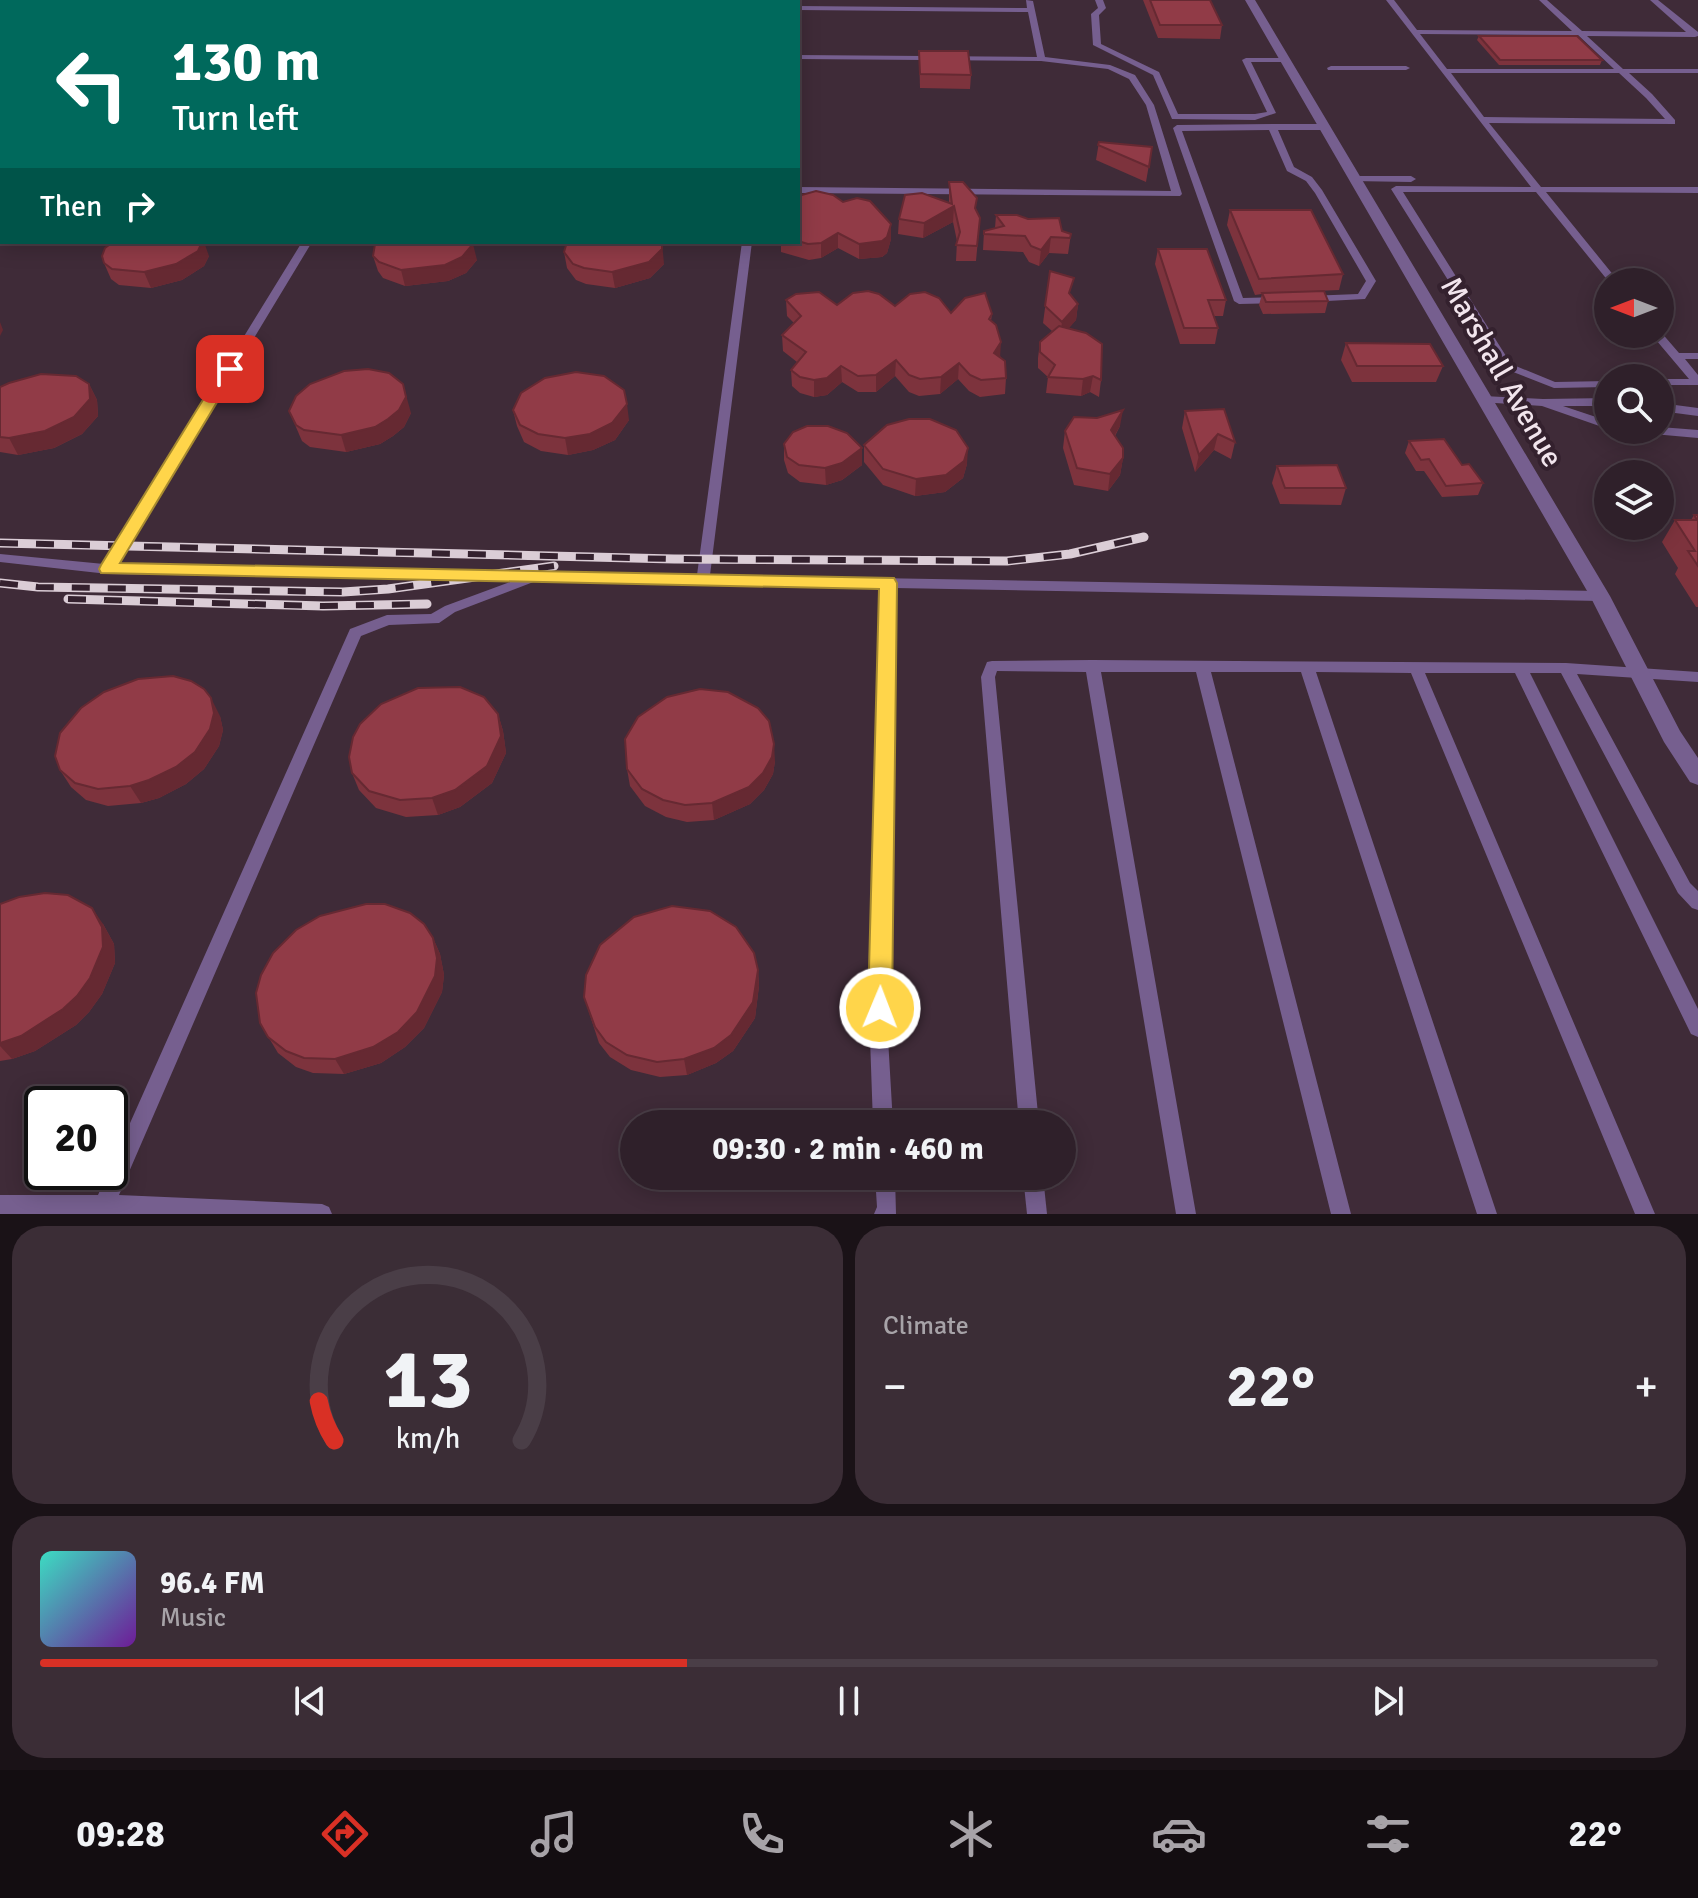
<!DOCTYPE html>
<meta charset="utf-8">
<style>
body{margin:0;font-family:Signika,sans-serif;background:#3b2d36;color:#f1f3f6;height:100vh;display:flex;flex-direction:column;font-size:30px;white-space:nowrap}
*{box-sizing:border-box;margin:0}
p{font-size:26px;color:#a7a3a8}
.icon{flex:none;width:44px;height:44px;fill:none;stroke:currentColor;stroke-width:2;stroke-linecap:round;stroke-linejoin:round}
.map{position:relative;height:1214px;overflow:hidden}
.drawer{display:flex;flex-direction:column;gap:12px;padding:12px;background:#1a1217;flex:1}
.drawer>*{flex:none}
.banner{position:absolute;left:0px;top:0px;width:800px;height:244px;box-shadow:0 4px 20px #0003,0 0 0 2px #4a3e47;background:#00695c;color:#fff;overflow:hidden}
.needle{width:52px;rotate:270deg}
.controls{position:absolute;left:1594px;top:268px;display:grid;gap:16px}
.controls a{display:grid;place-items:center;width:80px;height:80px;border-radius:50%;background:#2f202a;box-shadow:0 4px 20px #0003,0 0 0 2px #4a3e47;font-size:40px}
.speed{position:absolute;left:24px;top:1086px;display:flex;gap:16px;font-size:40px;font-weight:700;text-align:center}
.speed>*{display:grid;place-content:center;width:104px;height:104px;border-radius:50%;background:#2f202a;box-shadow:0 4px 20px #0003,0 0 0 2px #4a3e47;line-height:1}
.speed .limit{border:4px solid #111;border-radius:12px;background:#fff;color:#111}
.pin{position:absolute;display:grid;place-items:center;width:68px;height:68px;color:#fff;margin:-34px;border-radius:16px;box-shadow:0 4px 12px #0006}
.me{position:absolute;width:88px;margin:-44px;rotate:1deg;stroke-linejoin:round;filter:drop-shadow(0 0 6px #0008)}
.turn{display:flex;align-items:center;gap:28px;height:168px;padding:0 40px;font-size:36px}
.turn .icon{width:104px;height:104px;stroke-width:2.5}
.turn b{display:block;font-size:56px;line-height:68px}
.then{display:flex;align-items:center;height:76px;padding:0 40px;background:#0003;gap:16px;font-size:30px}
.big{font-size:60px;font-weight:700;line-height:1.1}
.drawer .widget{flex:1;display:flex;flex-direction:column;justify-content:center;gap:12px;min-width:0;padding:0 28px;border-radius:32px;background:#3b2d36}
.drawer .dial{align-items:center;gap:0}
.dial svg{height:208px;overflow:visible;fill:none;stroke:#4a3e47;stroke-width:7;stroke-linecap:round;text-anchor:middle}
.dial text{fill:#f1f3f6;stroke:none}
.song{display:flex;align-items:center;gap:24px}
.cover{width:96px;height:96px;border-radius:12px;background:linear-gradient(135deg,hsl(170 70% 55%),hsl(280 70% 35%))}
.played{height:8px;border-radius:4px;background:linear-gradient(90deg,#d93025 40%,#4a3e47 40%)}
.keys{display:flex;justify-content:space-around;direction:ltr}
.heat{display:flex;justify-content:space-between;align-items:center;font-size:44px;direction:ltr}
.drawer .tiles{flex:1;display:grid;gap:12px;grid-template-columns:1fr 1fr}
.widget:last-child{grid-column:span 2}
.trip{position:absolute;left:620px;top:1110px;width:456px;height:80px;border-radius:40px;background:#2f202a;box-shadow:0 4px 20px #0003,0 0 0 2px #4a3e47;font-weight:700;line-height:80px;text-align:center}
.tab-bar{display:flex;height:128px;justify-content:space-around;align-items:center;background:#130d11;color:#a7a3a8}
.tab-bar .icon{width:56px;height:56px}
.tab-bar .on{color:#d93025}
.tab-bar b{font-size:36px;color:#f1f3f6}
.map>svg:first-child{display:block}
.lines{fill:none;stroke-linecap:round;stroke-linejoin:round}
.service{fill:#765f8f;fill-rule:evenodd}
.tertiary{fill:#765f8f;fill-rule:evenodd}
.rail-far1-casing{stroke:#dbcdd6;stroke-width:6}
.rail-casing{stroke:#dbcdd6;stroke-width:9}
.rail-far1{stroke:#34212e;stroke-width:4;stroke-dasharray:11;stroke-linecap:butt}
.rail{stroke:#34212e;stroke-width:6;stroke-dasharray:18;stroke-linecap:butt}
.wall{fill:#7d333d}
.shaded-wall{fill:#662932}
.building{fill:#913b47;stroke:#662932;stroke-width:2}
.route{fill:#ffd54a;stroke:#a68a30;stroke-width:2}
.labels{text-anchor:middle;stroke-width:8;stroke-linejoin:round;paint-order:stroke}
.street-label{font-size:30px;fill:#f2e5ed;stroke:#34212e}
</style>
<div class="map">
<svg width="1698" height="1214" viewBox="0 0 1698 1214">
<rect width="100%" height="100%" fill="#3f2b38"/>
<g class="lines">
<g class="service">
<path d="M189,0H198L200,2H191Z"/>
<path d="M449,0H457L448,2Z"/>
<rect x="781" y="0" width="8" height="2"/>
<path d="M1026,0L1033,1L1045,57L1110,65L1135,75L1154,105L1182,194L1180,196L798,193V187L1171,191L1146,105L1129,79L1108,69L1041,61L798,59V55L1037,57L1028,12L798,10V6L1027,8Z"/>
<path d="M1095,0H1103L1106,8L1099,15L1101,44L1159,72L1178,114H1255L1267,112L1242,60L1246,58H1285L1289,60L1288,62H1251L1276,113L1255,120L1172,119L1153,75L1093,45L1091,14L1098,8Z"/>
<path d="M1386,0H1394L1417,30L1572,31L1539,0H1547L1582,31L1686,32L1650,0H1658L1698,32V36L1695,37L1587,36L1623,69H1698V73H1629L1652,94L1675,120V124L1489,123L1541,187H1698V193L1546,192L1619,282H1609L1536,192H1403L1511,364L1555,382L1608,381V387L1554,388L1503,368L1391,189L1396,186L1531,187ZM1420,34L1578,35L1614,69H1447ZM1451,73H1619L1646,98L1665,119L1484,117Z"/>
<path d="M1331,66H1406L1410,68L1406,70H1328L1327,68Z"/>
<rect x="0" y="111" width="2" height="6"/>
<path d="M1272,124H1324L1328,127L1324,130H1278L1294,167L1312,177L1322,190L1376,281L1365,299L1308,302L1303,299L1308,296L1358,294L1366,281L1315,193L1306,181L1287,171L1269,130L1182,131L1243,298L1279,297L1284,300L1279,303L1239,304L1234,301L1173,128L1177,125Z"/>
<path d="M1355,176H1411L1416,179L1411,182L1352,181L1350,179Z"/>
<path d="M2,184V190L0,191V185Z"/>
<path d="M302,242H312L117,565L697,575L742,242H752L710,575L1600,591L1607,596L1600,601L895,588L888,1038L893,1124H873L870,1038L881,588L536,581L455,612L439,623L389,625L361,636L119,1195L322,1204L329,1207L332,1214H0V1195H98L350,629L387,615L431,614L445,606L513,581L108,574L0,562V554L104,564Z"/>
<path d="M1660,331L1679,353H1698V359H1685L1698,375V385H1660V379H1689L1651,334H1660Z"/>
<path d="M1484,396L1543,399L1608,398V406H1563L1608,421V429L1542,406L1480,402V398Z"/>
<path d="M1660,403L1698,408V416L1660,411Z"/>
<path d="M1660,427L1698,430V438L1653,434L1647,430H1660Z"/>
<path d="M1092,660L1566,663L1698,672V682L1577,674L1690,883L1698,891V910L1692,908L1678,893L1561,673H1530L1698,1009V1037L1691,1034L1515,673H1425L1655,1214H1635L1411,673L1316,672L1497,1214H1477L1301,672H1211L1351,1214H1331L1196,672H1101L1196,1214H1176L1086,672L997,671L995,677L1039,1124H1019L981,677L987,662L992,661Z"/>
<path d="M875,1176H895L896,1214H874L877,1207Z"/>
<path d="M1023,1176H1043L1047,1214H1027Z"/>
</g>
<path class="tertiary" d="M1245,0H1255L1610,596L1680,731L1698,758V785L1690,782L1664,742L1590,596Z"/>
<defs>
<path id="rail-far1" d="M193,2L200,0"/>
<g id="rail">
<path d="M0,543L674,559L1007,561L1070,554L1144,537"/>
<path d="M0,583L38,587L343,592L388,589L554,566"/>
<path d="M68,599L323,606L427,604"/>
</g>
</defs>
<use href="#rail-far1" class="rail-far1-casing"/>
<use href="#rail" class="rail-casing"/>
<use href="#rail-far1" class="rail-far1"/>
<use href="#rail" class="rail"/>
</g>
<g class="wall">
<path d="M503,0H586L583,2H504Z"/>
<path d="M637,0H729L725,2H637Z"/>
<path d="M1143,0H1210L1222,25L1220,39L1158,38Z"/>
<path d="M1479,36L1602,60L1600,65H1499L1477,40Z"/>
<path d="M919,51L971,75L970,89L920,88Z"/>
<path d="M1099,142L1152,147L1146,182L1096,160Z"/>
<path d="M949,182L976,210L980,218L976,261H956L957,241L953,222L923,238L898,234L899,219L949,203Z"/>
<path d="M798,196L843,202L891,224V239L887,253L882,257L859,259L838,248L821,258L809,260L781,252V242H798Z"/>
<path d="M1230,210L1343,274L1339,290L1291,292L1328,301L1325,313L1263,314L1259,305L1262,294L1255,295L1227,225Z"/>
<path d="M996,215L1071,234L1068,254L1049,253L1039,266L1029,262L1023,252L983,250L984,231L995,228Z"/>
<path d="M1158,249L1226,300L1223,316H1214L1218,328L1215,344H1180L1155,264Z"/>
<path d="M564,252L664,264L650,278L615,288L586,284L576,280L567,268Z"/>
<path d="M209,256L204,266L182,280L151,288L119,285L111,279L104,263Z"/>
<path d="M373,256L477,260L466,273L448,281L405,286L383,278L378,271Z"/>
<path d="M1050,271L1078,304L1076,320L1068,328L1101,380L1099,397L1090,392L1081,396L1046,393L1048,377L1038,368V358L1040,342L1052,331L1043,323Z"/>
<path d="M786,300L837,305L895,306L951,313L992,314L991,321L1006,378L1005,394L980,397L969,391L958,379L940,394L919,396L909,392L895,376L876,392H858L842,382L827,395L814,397L800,393L792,386L791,370L797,362L783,351L782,335L794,323L787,316Z"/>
<path d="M1346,343L1443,366L1436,382H1352L1341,360Z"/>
<path d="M89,384L97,400L98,416L82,434L54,448L18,455L0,452V387Z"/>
<path d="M513,410L629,420L615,440L593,450L568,455L541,451L524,442L517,426Z"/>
<path d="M289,411L411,413L404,427L393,436L380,444L346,452L310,447L302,441Z"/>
<path d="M1185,411L1235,442L1231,459L1214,450L1195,472L1182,428Z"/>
<path d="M1120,426L1115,436L1123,458L1120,475L1108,491L1074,485L1063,448L1065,431Z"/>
<path d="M1409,441L1462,465L1483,483L1478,495L1442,497L1424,471H1416L1405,453Z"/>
<path d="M784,444L862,448V465L842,480L826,485L800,482L788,473L784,460Z"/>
<path d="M864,445L967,464L963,478L945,492L915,496L883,485L864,462Z"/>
<path d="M1277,466L1346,488L1341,505L1280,504L1272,483Z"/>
<path d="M1694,515H1698V607H1696L1675,574L1678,568L1662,542L1675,520H1691Z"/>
<path d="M498,714L503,731L506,753L492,783L460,807L438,815L406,817L376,808L359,790L352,773Z"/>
<path d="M220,716L223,730L219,746L204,769L186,784L159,798L141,803L108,806L86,800L71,787L60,770Z"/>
<path d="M775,761L773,774L764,790L750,804L714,820L687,822L666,817L645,806L630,786L627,769Z"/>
<path d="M0,904L103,924L114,944L115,963L102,994L89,1012L76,1025L35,1051L12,1059L0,1061Z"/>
<path d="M433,938L440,954L444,975L442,992L424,1028L405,1047L381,1063L344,1074L313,1073L296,1067L278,1053L260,1023Z"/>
<path d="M758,970L759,986L755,1018L733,1051L716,1063L687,1075L660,1077L631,1070L610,1057L599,1043L584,997Z"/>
</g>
<g class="shaded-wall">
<path d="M135,0H181L174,2H136Z"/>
<path d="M551,0H586L583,2H543Z"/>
<path d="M695,0H729L725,2H685Z"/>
<path d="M0,9H2V23L0,24Z"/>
<path d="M2,83V99L0,100V84Z"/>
<path d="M954,206L953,222L923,238L924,223Z"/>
<path d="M891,224V239L887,253L882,257L859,259V244Z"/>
<path d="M838,233V248L821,258V243Z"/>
<path d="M1051,237L1049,253L1039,266L1041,250Z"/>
<path d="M202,242H204L209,256L204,266L182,280L151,288L144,272Z"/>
<path d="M662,242L664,264L650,278L615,288L612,272Z"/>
<path d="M473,244L477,260L466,273L448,281L405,286L401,270Z"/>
<path d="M1078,304L1076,320L1060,339L1062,322Z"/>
<path d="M0,322L3,330L0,336Z"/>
<path d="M1001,342L1000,358L994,353Z"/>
<path d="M896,360L895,376L876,392V375Z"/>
<path d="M959,363L958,379L940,394L941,377Z"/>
<path d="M841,366L842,382L827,395L814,397V380Z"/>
<path d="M1093,376L1090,392L1081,396L1083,379Z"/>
<path d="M89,384L97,400L98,416L82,434L54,448L18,455L9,438Z"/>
<path d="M403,384L411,413L404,427L393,436L380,444L346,452L341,435Z"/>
<path d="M627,404L629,420L615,440L593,450L568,455L565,438Z"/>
<path d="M1123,410L1120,426L1108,447L1111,430Z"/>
<path d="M1218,434L1214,450L1195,472L1199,455Z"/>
<path d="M862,448V465L842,480L826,485L825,468Z"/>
<path d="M968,448L967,464L963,478L945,492L915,496L916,479Z"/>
<path d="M1123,458L1120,475L1108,491L1110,474Z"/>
<path d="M211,698L220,716L223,730L219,746L204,769L186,784L159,798L141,803L130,786Z"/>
<path d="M498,714L503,731L506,753L492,783L460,807L438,815L432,798Z"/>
<path d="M774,744L775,761L773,774L764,790L750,804L714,820L712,803Z"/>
<path d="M92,908L103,924L114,944L115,963L102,994L89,1012L76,1025L35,1051L12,1059L0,1046V1043Z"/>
<path d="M433,938L440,954L444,975L442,992L424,1028L405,1047L381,1063L344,1074L335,1059Z"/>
<path d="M758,970L759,986L755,1018L733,1051L716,1063L687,1075L684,1059Z"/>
</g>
<g class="building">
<path d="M0,0H136L140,2H2V9H0Z"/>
<path d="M518,0H551L543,2H522Z"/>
<path d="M659,0H695L685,2H664Z"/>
<path d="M1150,0H1210L1222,25H1160Z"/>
<path d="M1479,36H1577L1602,60H1500Z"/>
<path d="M919,51H968L971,75L920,74Z"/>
<path d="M2,53V83L0,84V54Z"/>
<path d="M2,133V173L0,174V134Z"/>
<path d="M1099,142L1152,147L1149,167L1098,145Z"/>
<path d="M949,182H963L977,198L975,208L980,218L977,246L956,245L960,232L954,206L924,223L899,219L905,195L922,193L952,204Z"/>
<path d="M816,191L833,195L843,202L857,198L870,201L891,224L887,237L882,241L859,244L838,233L821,243L808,244L798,241V223L799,221L798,219V196Z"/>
<path d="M1230,210H1311L1343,274L1259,279Z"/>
<path d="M996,215H1017L1028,219L1059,218L1062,231L1071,234L1070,238L1051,237L1041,250L1031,246L1025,236L984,234V231L1004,226Z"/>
<path d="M113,242H202L198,251L176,264L144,272L112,269L104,263L102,256L105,248Z"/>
<path d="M377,242H473V244L462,257L445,265L401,270L379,262L373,256L375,244Z"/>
<path d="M567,242H662V249L649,262L612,272L584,268L573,264L564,252Z"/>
<path d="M1158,249H1207L1226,300H1208L1218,328H1184Z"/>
<path d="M1050,271L1074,278L1069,293L1078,304L1062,322L1045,306Z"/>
<path d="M868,291L879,294L895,306L910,294L925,292L939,298L951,313L965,298L985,293L992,314L989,319L996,325L1001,342L994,353L1005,361L1006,378L981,380L970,375L959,363L941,377L920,379L909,375L896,360L876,375L858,376L841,366L827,378L814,380L800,377L791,370L806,352L782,335L801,316L786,300L796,294L819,292L837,305L853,293Z"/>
<path d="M1324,291L1328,301L1266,302L1262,293Z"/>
<path d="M1059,326L1086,333L1102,344L1101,380L1093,376L1083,379L1048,377L1055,365L1040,352V342Z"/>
<path d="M1346,343L1430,344L1443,366H1357Z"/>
<path d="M368,369L389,373L403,384L406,397L399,410L388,419L375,427L341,435L304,430L296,425L289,411L296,396L310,384L344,371Z"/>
<path d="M576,372L604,376L624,390L627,404L612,423L590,434L565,438L538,434L520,425L513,410L521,393L545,378Z"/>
<path d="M41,374L76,376L89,384L90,399L74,417L45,431L9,438L0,437V387L9,383Z"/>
<path d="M1224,409L1235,442L1218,434L1199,455L1185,411Z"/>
<path d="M1123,410L1111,430L1123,448V458L1110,474L1077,468L1065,431L1074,417L1097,418Z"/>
<path d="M909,419H930L956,430L968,448L964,461L946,475L916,479L883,469L864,445L887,425Z"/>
<path d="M807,426H828L847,433L862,448L842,463L825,468L799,465L787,457L784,444L793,432Z"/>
<path d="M1444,439L1462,465L1469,464L1483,483L1446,486L1429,459L1421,460L1409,441Z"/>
<path d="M1337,465L1346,488H1285L1277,466Z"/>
<path d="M1694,515H1698V566L1688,551H1695L1675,520H1697Z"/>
<path d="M173,676L191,681L204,689L211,698L214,713L210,729L195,752L176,767L149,780L130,786L98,789L75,783L60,770L55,756L60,733L81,708L104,692L138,679Z"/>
<path d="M460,687L484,697L498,714L501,736L487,766L455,790L432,798L400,800L369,791L352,773L349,757L353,737L360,724L381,704L418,688Z"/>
<path d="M700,689L728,692L758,708L769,721L774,744L772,757L763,773L749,787L712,803L685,805L663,800L642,789L627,769L625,739L638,717L667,697Z"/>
<path d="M45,893L68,895L92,908L102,927L103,947L90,978L77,996L63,1009L21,1036L0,1043V904L19,897Z"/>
<path d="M366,904H385L410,913L424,924L433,938L437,958L435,976L417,1012L398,1032L373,1047L335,1059L304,1058L286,1051L268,1037L260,1023L256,993L261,975L273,953L296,930L320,916Z"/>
<path d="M672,906L710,911L736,927L754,953L758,970L753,1002L731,1035L714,1048L684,1059L657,1062L627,1055L606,1042L595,1027L584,997L586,975L600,945L634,917Z"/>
</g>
<path class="route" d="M230,365L237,369L120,563L894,578L897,583L892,1008L888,1016L880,1019L871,1016L868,1008L879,589L101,573L99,569L101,565L222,369Z"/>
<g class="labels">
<g class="street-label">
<text transform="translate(1502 372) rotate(60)" y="10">Marshall Avenue</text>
</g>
</g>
</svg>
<div class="controls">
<a><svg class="needle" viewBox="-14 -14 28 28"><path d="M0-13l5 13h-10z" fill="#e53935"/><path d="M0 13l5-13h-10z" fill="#a7a3a8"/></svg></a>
<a><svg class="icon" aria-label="search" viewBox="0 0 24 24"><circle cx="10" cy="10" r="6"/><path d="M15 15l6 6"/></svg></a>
<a><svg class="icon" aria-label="layers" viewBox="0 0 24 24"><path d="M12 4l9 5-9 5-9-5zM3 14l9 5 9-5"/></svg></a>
</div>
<div class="speed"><div class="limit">20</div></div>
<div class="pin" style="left:230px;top:369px;background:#d93025"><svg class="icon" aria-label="arrive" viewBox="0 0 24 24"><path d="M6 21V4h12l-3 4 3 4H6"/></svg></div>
<svg class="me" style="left:880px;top:1008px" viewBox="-20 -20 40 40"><circle r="17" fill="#ffd54a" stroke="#fff" stroke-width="3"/><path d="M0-11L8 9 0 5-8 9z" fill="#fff"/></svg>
<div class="trip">09:30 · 2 min · 460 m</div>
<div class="banner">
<div class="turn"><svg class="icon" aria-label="left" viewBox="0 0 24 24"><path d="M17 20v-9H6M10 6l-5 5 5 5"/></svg><div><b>130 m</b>Turn left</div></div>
<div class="then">Then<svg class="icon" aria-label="right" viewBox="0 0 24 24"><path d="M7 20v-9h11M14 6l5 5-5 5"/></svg></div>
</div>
</div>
<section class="drawer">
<div class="tiles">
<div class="widget dial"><svg viewBox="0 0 100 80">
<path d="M14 69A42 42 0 1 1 86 69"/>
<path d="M14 69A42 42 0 0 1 8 54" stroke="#d93025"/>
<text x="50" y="56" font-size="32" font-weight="700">13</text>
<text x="50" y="72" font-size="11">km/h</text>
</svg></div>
<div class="widget"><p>Climate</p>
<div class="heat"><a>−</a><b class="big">22°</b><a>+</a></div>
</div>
<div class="widget">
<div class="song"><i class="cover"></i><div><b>96.4 FM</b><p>Music</p></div></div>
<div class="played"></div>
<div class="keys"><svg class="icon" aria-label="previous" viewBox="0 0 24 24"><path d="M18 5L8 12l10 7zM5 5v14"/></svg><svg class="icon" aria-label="pause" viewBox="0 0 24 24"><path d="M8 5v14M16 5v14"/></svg><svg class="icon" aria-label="next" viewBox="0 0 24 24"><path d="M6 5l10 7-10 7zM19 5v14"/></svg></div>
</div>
</div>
</section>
<nav class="tab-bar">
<b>09:28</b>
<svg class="icon on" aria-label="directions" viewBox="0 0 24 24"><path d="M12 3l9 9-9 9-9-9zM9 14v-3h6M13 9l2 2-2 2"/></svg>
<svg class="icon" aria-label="music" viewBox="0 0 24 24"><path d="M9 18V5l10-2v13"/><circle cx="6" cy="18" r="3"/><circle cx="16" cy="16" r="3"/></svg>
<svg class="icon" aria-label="phone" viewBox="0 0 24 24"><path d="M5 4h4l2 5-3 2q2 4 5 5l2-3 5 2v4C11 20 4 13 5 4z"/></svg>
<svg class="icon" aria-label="climate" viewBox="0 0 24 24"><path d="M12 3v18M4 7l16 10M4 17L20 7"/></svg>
<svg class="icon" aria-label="car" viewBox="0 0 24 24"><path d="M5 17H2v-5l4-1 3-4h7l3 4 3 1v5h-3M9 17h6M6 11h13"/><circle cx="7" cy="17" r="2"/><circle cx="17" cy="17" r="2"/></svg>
<svg class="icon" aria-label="filters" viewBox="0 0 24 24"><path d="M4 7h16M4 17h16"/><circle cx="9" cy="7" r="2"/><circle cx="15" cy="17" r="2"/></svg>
<b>22°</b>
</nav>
